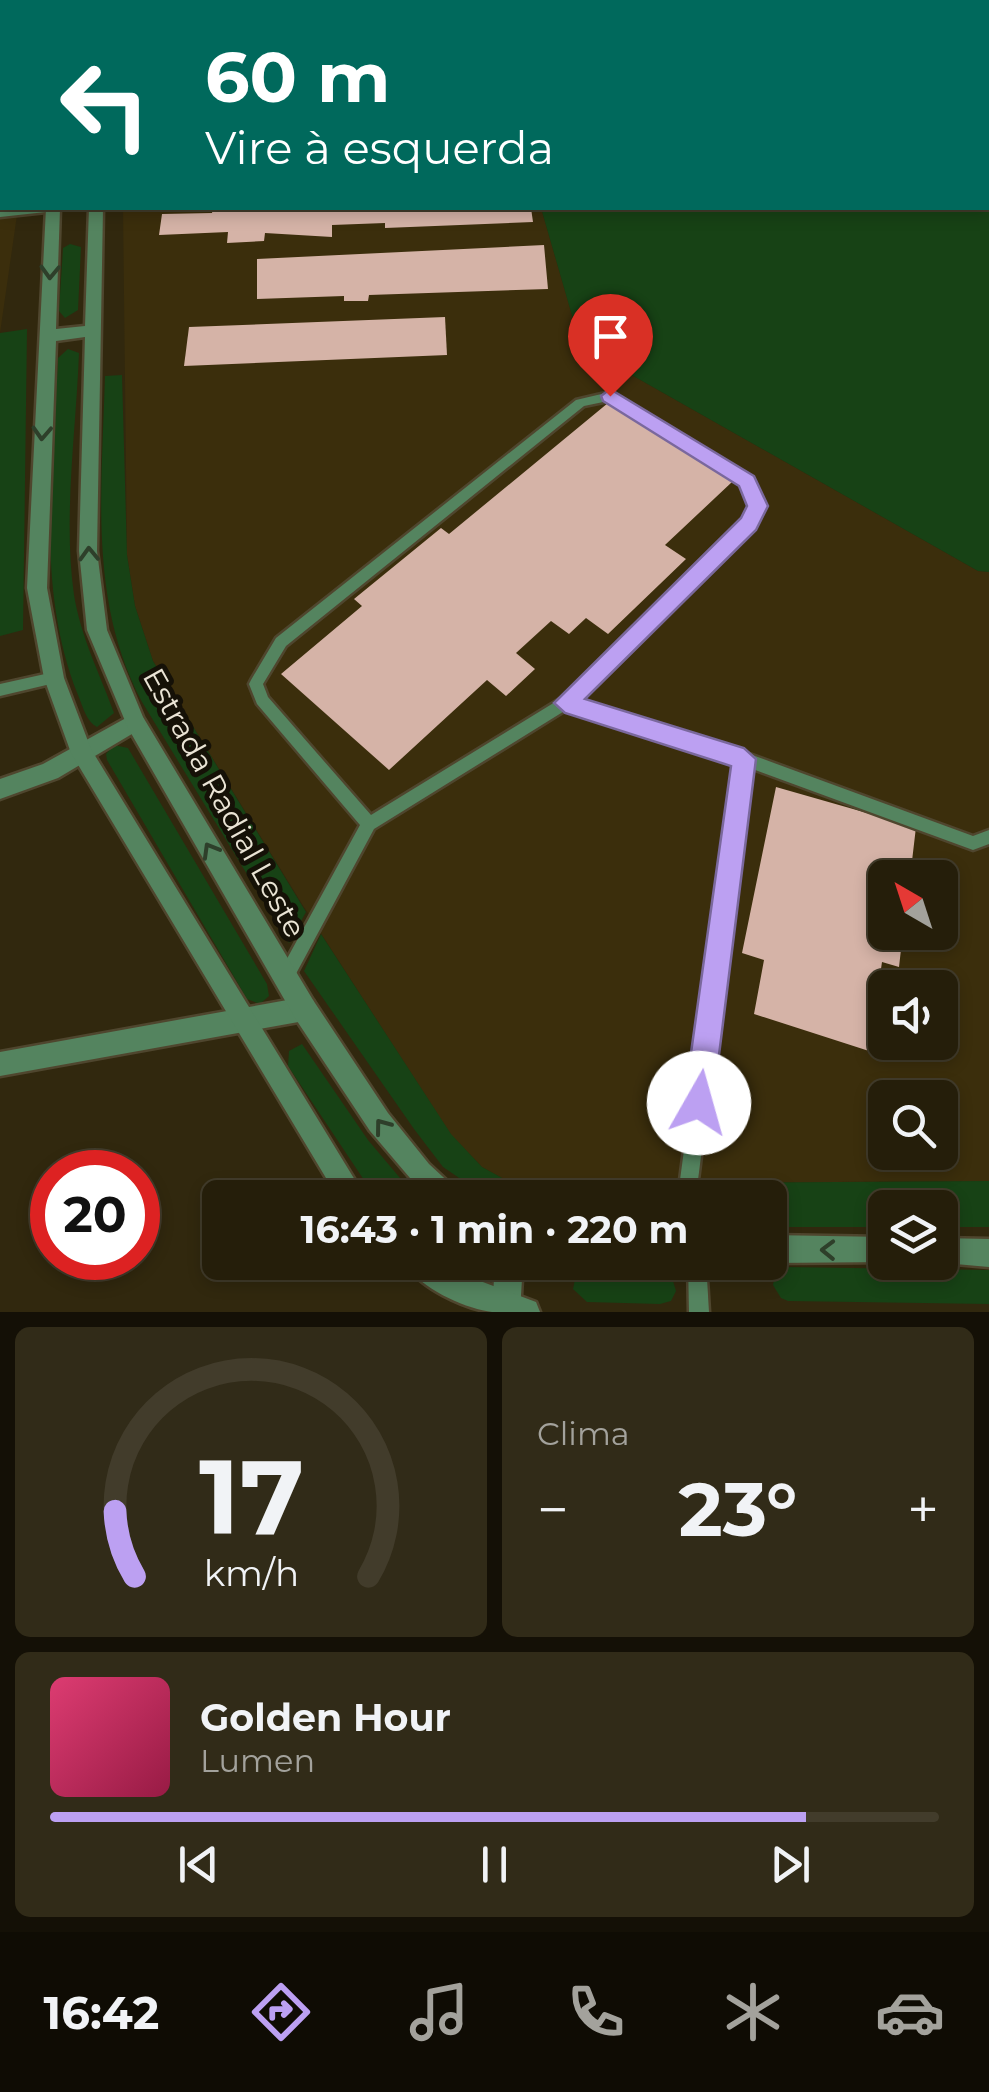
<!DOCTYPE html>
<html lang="pt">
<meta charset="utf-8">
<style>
body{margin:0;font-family:Montserrat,sans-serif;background:#312b18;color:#f1f3f6;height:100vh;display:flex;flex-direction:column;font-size:38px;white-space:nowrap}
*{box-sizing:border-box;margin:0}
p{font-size:32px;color:#a3a29c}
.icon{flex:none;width:55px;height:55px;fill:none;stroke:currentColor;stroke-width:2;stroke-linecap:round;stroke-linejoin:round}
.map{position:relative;height:1312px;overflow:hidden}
.side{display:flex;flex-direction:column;gap:15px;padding:15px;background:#141006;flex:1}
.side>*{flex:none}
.guide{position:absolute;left:0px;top:0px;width:990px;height:210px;box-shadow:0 5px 15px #0003,0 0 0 2px #423c2b;background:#00695c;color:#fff;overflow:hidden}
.needle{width:65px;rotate:321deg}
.buttons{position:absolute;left:868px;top:860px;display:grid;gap:20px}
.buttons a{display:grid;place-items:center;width:90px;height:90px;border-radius:15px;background:#251e0a;box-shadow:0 5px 15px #0003,0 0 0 2px #423c2b;font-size:50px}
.speed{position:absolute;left:30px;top:1150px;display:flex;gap:20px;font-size:50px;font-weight:700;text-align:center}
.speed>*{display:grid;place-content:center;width:130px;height:130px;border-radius:50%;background:#251e0a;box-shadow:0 5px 15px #0003,0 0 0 2px #423c2b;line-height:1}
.speed .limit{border:15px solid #d22;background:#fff;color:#111}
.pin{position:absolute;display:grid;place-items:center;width:85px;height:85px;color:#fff;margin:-102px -42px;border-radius:50% 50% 50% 0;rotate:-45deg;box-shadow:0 0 10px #0007}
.pin .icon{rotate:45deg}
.me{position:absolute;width:110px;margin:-55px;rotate:7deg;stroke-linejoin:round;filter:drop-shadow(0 0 8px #0008)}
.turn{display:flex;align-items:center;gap:35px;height:210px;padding:0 40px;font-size:45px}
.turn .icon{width:130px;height:130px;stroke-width:2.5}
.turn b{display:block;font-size:70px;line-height:85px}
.big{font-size:75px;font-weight:700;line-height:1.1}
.side .widget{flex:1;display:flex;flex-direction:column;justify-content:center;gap:15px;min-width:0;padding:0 35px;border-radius:15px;background:#312b18}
.side .dial{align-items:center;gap:0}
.dial svg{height:260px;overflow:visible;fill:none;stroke:#423c2b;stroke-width:7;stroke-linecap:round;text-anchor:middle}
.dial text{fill:#f1f3f6;stroke:none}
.song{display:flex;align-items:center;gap:30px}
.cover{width:120px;height:120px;border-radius:15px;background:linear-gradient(135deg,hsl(340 70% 55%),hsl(340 70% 35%))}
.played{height:10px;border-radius:5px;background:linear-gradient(90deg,#bca0f2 85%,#423c2b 85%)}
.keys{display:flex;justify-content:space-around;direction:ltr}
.heat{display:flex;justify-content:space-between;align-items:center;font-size:55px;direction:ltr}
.side .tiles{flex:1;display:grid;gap:15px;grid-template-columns:1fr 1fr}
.widget:last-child{grid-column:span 2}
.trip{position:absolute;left:202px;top:1180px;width:585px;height:100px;border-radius:15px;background:#251e0a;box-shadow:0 5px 15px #0003,0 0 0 2px #423c2b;font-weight:700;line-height:100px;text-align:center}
.tab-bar{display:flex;height:160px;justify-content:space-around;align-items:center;background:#0f0c04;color:#a3a29c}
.tab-bar .icon{width:70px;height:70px}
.tab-bar .current{color:#bca0f2}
.tab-bar b{font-size:45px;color:#f1f3f6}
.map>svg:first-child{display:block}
.built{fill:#3b2e0c;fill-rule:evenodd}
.green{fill:#174215}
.building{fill:#d5b3a7}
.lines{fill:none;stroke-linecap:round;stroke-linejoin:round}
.service-casing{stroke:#4f462e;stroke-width:5}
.minor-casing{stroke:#4f462e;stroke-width:5}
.tertiary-casing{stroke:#4f462e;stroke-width:5}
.service{fill:#54845f;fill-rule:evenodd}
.minor{fill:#54845f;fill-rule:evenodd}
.tertiary{fill:#54845f;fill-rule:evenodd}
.oneway{stroke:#2e3f2a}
.route{fill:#bca0f2;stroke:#7a689d;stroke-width:2.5}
.labels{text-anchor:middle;stroke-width:10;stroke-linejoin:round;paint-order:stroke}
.street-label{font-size:30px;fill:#eae4d5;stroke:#151107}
</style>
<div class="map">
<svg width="989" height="1312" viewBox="0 0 989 1312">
<rect width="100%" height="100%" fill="#31280e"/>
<g class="built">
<path d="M119,0H805L807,2H119Z"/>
<path d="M0,100L2,208H18L0,333Z"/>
<path d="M123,208H541L588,370L621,369L978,571L989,572V1181L512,1184L482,1167L451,1135L302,904L153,661L135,606L127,555ZM885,878H940V932H885ZM885,988H940V1042H885ZM885,1098H940V1152H885Z"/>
</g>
<g class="green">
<path d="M989,42V572L978,571L621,369L588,371L541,208H988Z"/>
<path d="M70,244L81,247L78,310L65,318L59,311L63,248Z"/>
<path d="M27,329L23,630L0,636V333Z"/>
<path d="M68,349L79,353C76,432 63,517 74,595C81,638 100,674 114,713L97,727C86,721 83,707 78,695C35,587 53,470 58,358Z"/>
<path d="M122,375L127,555L135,606L153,661L306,912L289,943L142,702C88,601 102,487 105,376Z"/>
<path d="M114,745L128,748L267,984L269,996L260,1004L247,999L107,760L106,754Z"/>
<path d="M321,934L451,1134L482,1167L513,1184L674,1183V1197L495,1198L474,1188L443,1167L414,1129L304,971Z"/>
<path d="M302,1044L368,1140L416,1197L374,1195L288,1066L289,1051Z"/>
<path d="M989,1181V1227H940V1208H885V1227H770V1198L709,1197L705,1183Z"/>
<path d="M586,1265L661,1266L670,1271L676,1291L671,1301L660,1304L587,1302L573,1289L577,1270Z"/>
<path d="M783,1267L989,1270V1304L788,1301L781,1298L773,1285L776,1271Z"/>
</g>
<g class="building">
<path d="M213,208H531L533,222L385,228V223L332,225V237L265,233L264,241L227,243L228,232L159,235L162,214L212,213Z"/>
<path d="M544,245L548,289L369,295L368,301H344V296L257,299V259Z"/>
<path d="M445,317L447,355L184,366L189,327Z"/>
<path d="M608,403L732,482L665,545L686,559L608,634L586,618L569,634L551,621L516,653L535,669L506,696L487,680L389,770L281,674L362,606L354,599L441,528L449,534Z"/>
<path d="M776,787L916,827L910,878H885V932H903L899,967L882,962L869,1051L754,1014L764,960L742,953Z"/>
</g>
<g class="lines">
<defs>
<g id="service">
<path d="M0,85L2,86V93L0,92Z"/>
<path d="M31,208H60L55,211L0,217V211Z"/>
<path d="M610,392L751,478L764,507L753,528L577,701L744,752L973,836L989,830V844L973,850L750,768L698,1180L700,1198H682L680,1180L736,763L566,710L374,829L291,983L285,985L279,983L277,977L360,825L257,704L249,684L251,680L276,638L576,400ZM608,401L742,484L752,507L745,520L560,699L371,815L268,697L263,684L286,646L584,406Z"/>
<path d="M54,672L59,674L61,678L59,682L0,696V684Z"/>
<path d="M688,1262H706L709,1312H689Z"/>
</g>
<g id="minor">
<path d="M135,713L142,716L145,722L142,728L58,778L0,799V779L43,764Z"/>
<path d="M304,997L313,1000L316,1009L313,1018L304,1021L0,1076V1052Z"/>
<path d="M495,1262H523L520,1312H492Z"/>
</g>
<g id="tertiary">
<rect x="59" y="0" width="12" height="2"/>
<rect x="92" y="0" width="12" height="2"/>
<path d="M46,208H60L56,329L85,326L89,208H103L97,551L107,630L143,717L313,1000L388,1113L429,1164L456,1189L460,1198H427L370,1131L295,1018L128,728L87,630L79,551L85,337L56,341L47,588L64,678L91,749L366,1198H338L71,753L44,678L27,588Z"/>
<path d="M770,1235L885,1237V1262H890L770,1263Z"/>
<path d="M940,1238L989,1239V1267L933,1262H940Z"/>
<path d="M406,1262H441L451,1270L536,1302L540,1312C524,1312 508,1312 492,1312C466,1309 416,1287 406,1262Z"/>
</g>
</defs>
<use href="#service" class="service-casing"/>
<use href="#minor" class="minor-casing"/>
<use href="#tertiary" class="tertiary-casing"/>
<use href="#service" class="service"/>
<use href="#minor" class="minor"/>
<use href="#tertiary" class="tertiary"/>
</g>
<defs><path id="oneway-chevron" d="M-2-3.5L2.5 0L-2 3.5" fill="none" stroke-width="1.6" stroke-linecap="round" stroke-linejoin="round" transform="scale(2.5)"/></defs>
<g class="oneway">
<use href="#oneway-chevron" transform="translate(50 272) rotate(92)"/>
<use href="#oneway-chevron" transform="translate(42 433) rotate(93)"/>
<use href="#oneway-chevron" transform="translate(89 554) rotate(-92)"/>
<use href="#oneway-chevron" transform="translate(210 850) rotate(-120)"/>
<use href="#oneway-chevron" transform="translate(382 1126) rotate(-127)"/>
<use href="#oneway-chevron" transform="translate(828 1250) rotate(-179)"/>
</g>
<path class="route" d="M610,389L754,476L768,506L756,530L585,699L744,748L756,759L713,1103L709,1113L699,1118L689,1113L684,1103L731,766L565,713L554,703L741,518L747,506L739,486L603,401L601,396Z"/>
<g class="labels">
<g class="street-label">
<text transform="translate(224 803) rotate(61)" y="10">Estrada Radial Leste</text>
</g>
</g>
</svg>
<div class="buttons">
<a><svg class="needle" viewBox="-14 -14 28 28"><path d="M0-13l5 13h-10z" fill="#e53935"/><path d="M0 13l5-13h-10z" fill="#a3a29c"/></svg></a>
<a><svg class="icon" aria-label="sound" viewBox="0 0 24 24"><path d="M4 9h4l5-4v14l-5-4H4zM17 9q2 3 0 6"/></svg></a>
<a><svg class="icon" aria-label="search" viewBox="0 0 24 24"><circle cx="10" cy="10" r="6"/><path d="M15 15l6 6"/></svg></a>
<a><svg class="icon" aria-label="layers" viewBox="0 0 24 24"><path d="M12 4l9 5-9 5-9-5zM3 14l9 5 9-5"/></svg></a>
</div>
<div class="speed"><div class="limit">20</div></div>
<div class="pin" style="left:610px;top:396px;background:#d93025"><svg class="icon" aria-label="arrive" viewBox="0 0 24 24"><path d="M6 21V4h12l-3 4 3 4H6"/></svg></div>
<svg class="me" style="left:699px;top:1103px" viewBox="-20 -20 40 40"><circle r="19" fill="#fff"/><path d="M0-13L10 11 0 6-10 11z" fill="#bca0f2"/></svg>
<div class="trip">16:43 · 1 min · 220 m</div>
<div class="guide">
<div class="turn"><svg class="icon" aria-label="left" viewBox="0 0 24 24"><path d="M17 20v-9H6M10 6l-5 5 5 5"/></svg><div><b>60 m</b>Vire à esquerda</div></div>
</div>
</div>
<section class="side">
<div class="tiles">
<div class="widget dial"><svg viewBox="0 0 100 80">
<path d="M14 69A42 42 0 1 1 86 69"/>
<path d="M14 69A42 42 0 0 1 8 49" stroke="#bca0f2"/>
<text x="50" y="56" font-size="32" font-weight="700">17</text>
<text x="50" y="72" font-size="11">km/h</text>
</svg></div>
<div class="widget"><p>Clima</p>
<div class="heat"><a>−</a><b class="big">23°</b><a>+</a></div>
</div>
<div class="widget">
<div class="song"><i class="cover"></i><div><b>Golden Hour</b><p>Lumen</p></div></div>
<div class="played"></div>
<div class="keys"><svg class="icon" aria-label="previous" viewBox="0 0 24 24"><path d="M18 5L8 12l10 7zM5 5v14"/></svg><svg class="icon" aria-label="pause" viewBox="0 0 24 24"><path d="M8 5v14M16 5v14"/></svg><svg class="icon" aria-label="next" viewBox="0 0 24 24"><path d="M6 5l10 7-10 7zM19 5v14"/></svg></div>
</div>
</div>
</section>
<nav class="tab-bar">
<b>16:42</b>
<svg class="icon current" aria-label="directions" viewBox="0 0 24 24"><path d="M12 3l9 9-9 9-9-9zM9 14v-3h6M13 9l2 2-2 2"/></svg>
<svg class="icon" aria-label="music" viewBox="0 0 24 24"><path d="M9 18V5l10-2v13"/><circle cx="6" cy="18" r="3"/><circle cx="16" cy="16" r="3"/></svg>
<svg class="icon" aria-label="phone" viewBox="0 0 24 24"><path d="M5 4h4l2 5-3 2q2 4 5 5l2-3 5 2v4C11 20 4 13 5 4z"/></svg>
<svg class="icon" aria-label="climate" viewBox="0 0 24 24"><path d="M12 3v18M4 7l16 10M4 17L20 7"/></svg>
<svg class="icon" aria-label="car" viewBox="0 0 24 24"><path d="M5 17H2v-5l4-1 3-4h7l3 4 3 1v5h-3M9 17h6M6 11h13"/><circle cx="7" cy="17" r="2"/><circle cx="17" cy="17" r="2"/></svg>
</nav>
